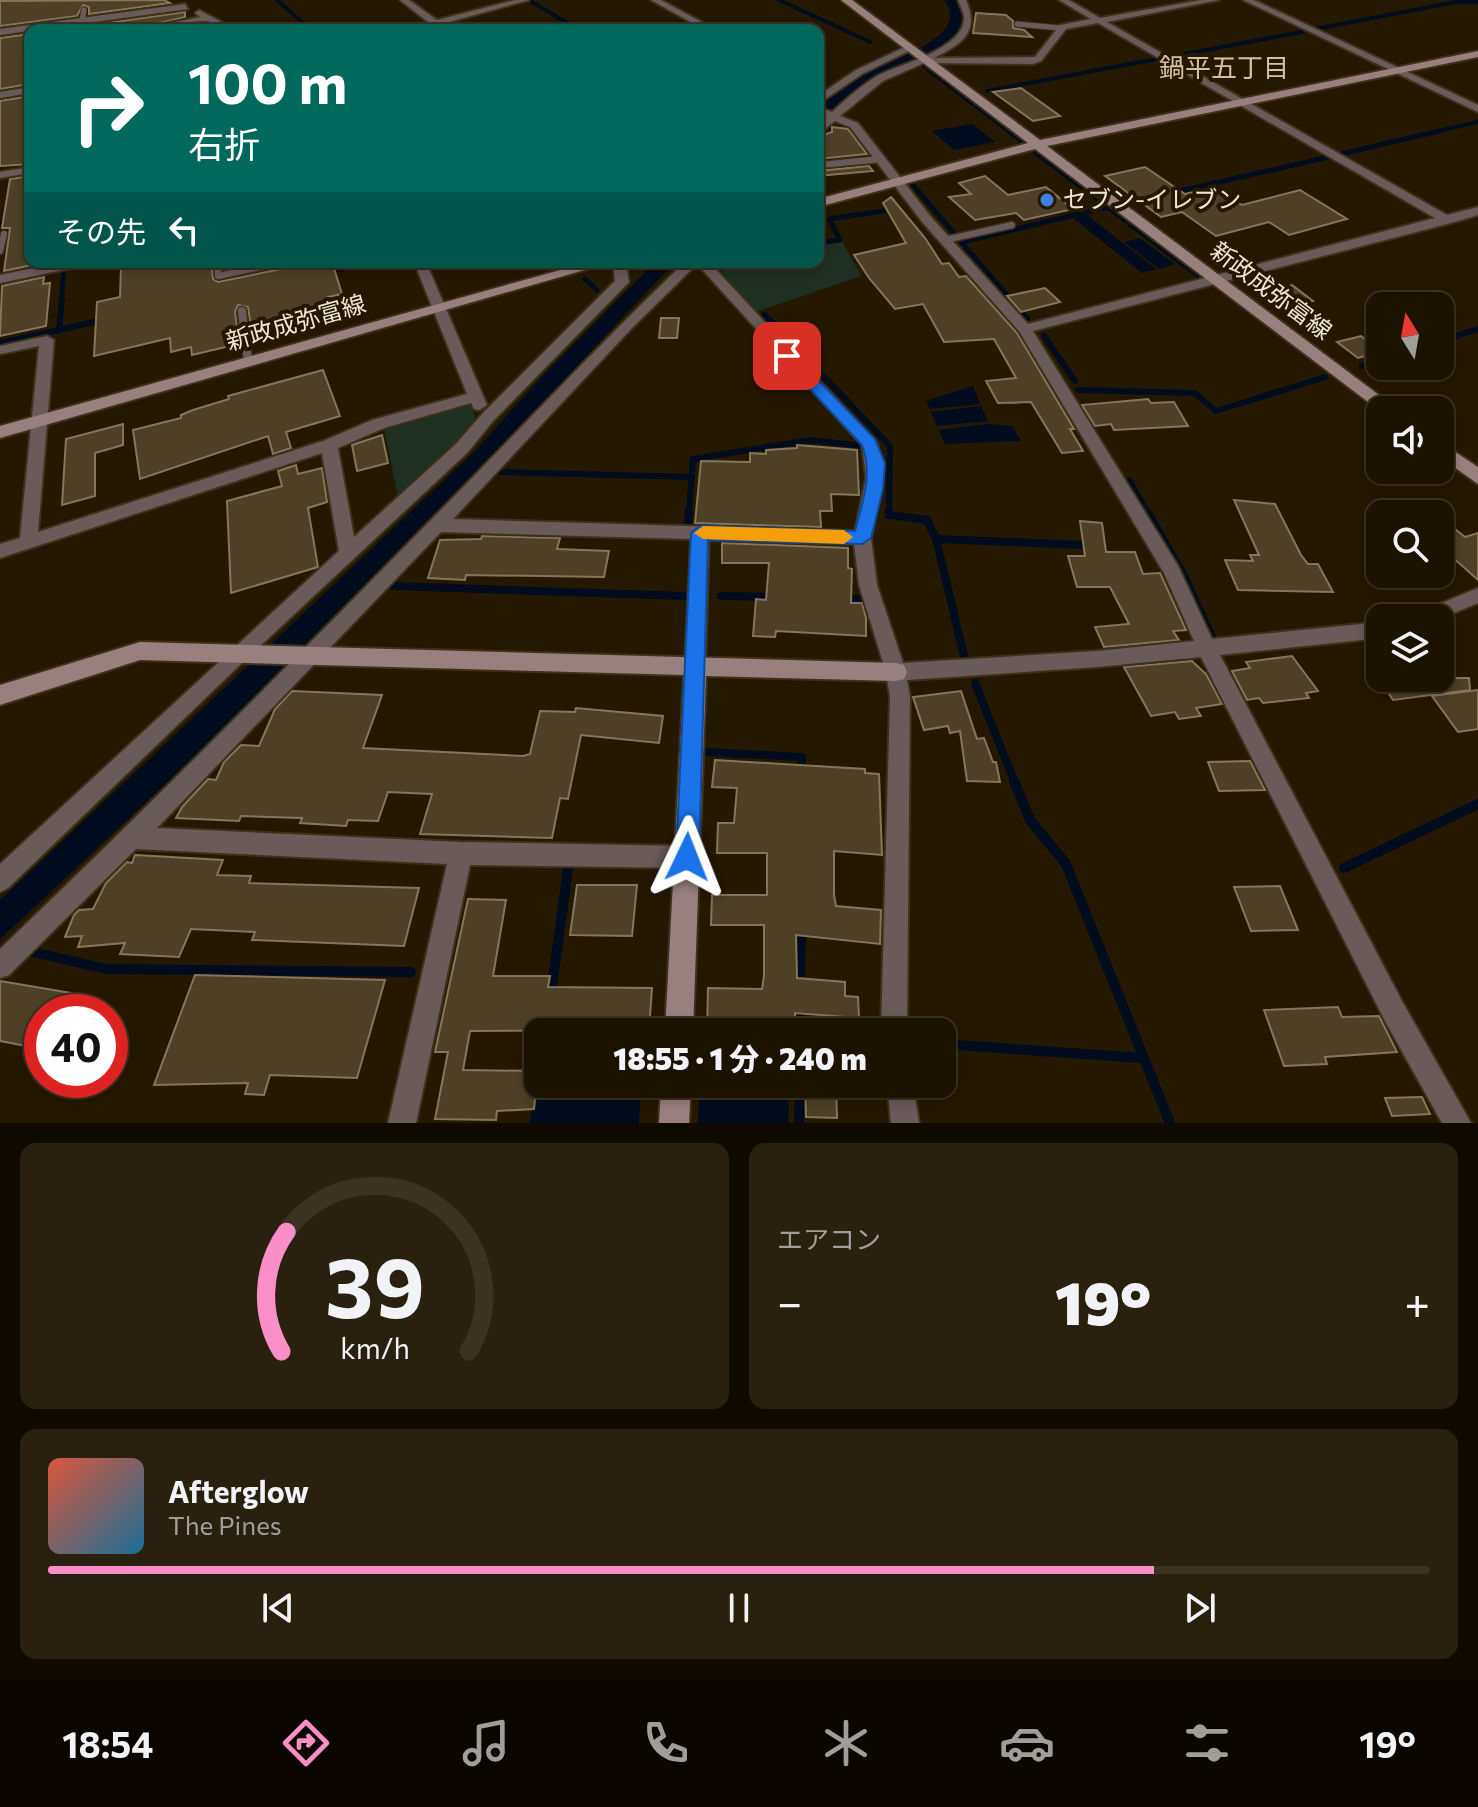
<!DOCTYPE html>
<html lang="ja">
<meta charset="utf-8">
<style>
body{margin:0;font-family:Commissioner,"Noto Sans JP",sans-serif;background:#29200f;color:#f1f3f6;height:100vh;display:flex;flex-direction:column;font-size:30px;white-space:nowrap}
*{box-sizing:border-box;margin:0}
p{font-size:26px;color:#a09e99}
.icon{flex:none;width:44px;height:44px;fill:none;stroke:currentColor;stroke-width:2;stroke-linecap:round;stroke-linejoin:round}
.map{position:relative;height:1123px;overflow:hidden}
.panel{display:flex;flex-direction:column;gap:20px;padding:20px;background:#0f0a00;flex:1}
.panel>*{flex:none}
.guide{position:absolute;left:24px;top:24px;width:800px;height:244px;border-radius:16px;box-shadow:0 4px 12px #0003,0 0 0 2px #3a3222;background:#00695c;color:#fff;overflow:hidden}
.needle{width:52px;rotate:349deg}
.tools{position:absolute;left:1366px;top:292px;display:grid;gap:16px}
.tools a{display:grid;place-items:center;width:88px;height:88px;border-radius:16px;background:#1c1200;box-shadow:0 4px 12px #0003,0 0 0 2px #3a3222;font-size:40px}
.speed{position:absolute;left:24px;top:994px;display:flex;gap:16px;font-size:40px;font-weight:700;text-align:center}
.speed>*{display:grid;place-content:center;width:104px;height:104px;border-radius:50%;background:#1c1200;box-shadow:0 4px 12px #0003,0 0 0 2px #3a3222;line-height:1}
.speed .limit{border:12px solid #d22;background:#fff;color:#111}
.pin{position:absolute;display:grid;place-items:center;width:68px;height:68px;color:#fff;margin:-34px;border-radius:16px;box-shadow:0 4px 12px #0006}
.me{position:absolute;width:88px;margin:-44px;rotate:2deg;stroke-linejoin:round;filter:drop-shadow(0 0 6px #0008)}
.turn{display:flex;align-items:center;gap:28px;height:168px;padding:0 32px;font-size:36px}
.turn .icon{width:104px;height:104px;stroke-width:2.5}
.turn b{display:block;font-size:56px;line-height:68px}
.then{display:flex;align-items:center;height:76px;padding:0 32px;background:#0003;gap:16px;font-size:30px}
.big{font-size:60px;font-weight:800;line-height:1.1}
.panel .tile{flex:1;display:flex;flex-direction:column;justify-content:center;gap:12px;min-width:0;padding:0 28px;border-radius:16px;background:#29200f}
.panel .dial{align-items:center;gap:0}
.dial svg{height:208px;overflow:visible;fill:none;stroke:#3a3222;stroke-width:7;stroke-linecap:round;text-anchor:middle}
.dial text{fill:#f1f3f6;stroke:none}
.song{display:flex;align-items:center;gap:24px}
.cover{width:96px;height:96px;border-radius:12px;background:linear-gradient(135deg,hsl(10 70% 55%),hsl(200 70% 35%))}
.played{height:8px;border-radius:4px;background:linear-gradient(90deg,#fa8fc7 80%,#3a3222 80%)}
.keys{display:flex;justify-content:space-around;direction:ltr}
.heat{display:flex;justify-content:space-between;align-items:center;font-size:44px;direction:ltr}
.panel .tiles{flex:1;display:grid;gap:20px;grid-template-columns:1fr 1fr}
.tile:last-child{grid-column:span 2}
.trip{position:absolute;left:524px;top:1018px;width:432px;height:80px;border-radius:16px;background:#1c1200;box-shadow:0 4px 12px #0003,0 0 0 2px #3a3222;font-weight:800;line-height:80px;text-align:center}
.dock{display:flex;height:128px;justify-content:space-around;align-items:center;background:#0b0700;color:#a09e99}
.dock .icon{width:56px;height:56px}
.dock .selected{color:#fa8fc7}
.dock b{font-size:36px;color:#f1f3f6}
.map>svg:first-child{display:block}
.green{fill:#1f2f21}
.water{fill:#000c1d}
.lines{fill:none;stroke-linecap:round;stroke-linejoin:round}
.stream-far4{stroke:#000c1d;stroke-width:4}
.stream-far3{stroke:#000c1d;stroke-width:5}
.stream-far2{stroke:#000c1d;stroke-width:6}
.stream-far1{stroke:#000c1d;stroke-width:8}
.stream{stroke:#000c1d;stroke-width:10}
.building{fill:#4d4027;stroke:#867659;stroke-width:2}
.lane-far2-casing{stroke:#3d311a;stroke-width:7}
.lane-far1-casing{stroke:#3d311a;stroke-width:9}
.lane-casing{stroke:#3d311a;stroke-width:11}
.street-casing{stroke:#3d311a;stroke-width:4}
.secondary-casing{stroke:#3d311a;stroke-width:4}
.lane-far2{stroke:#6a5b5b;stroke-width:5}
.lane-far1{stroke:#6a5b5b;stroke-width:6}
.lane{stroke:#6a5b5b;stroke-width:8}
.street{fill:#6a5b5b;fill-rule:evenodd}
.secondary{fill:#98807f;fill-rule:evenodd}
.route{fill:#1a73e8;stroke:#114b97;stroke-width:2}
.slow{fill:#f59e0b}
.shop-dot{fill:#3f7fe0;stroke:#251800;stroke-width:3}
.labels{text-anchor:middle;stroke-width:8;stroke-linejoin:round;paint-order:stroke}
.far-poi-label{font-size:24px;fill:#efe6d6;stroke:#251800;text-anchor:start}
.far-street-label{font-size:24px;fill:#efe6d6;stroke:#251800}
.far-neighbourhood-label{font-size:26px;fill:#d2c1a2;stroke:#251800}
</style>
<div class="map">
<svg width="1478" height="1123" viewBox="0 0 1478 1123">
<rect width="100%" height="100%" fill="#251800"/>
<g class="green">
<path d="M842,241L861,276L756,312L720,273L736,262H818V245Z"/>
<path d="M470,405L478,423L444,459L398,497L384,428Z"/>
</g>
<g class="water">
<path d="M944,0H957C984,47 904,58 878,75C857,88 836,105 818,122V106C833,95 848,83 864,74C887,61 974,37 944,0Z"/>
<path d="M972,124L995,142L954,150L932,131Z"/>
<path d="M1086,214L1156,269L1142,273L1073,218Z"/>
<path d="M1139,238L1175,264L1159,269L1124,242Z"/>
<path d="M655,262H675C612,328 551,395 489,461C333,627 167,784 0,939V900L473,453L545,373Z"/>
<path d="M973,386L980,404L930,409L926,401Z"/>
<path d="M981,406L988,421L937,426L931,412Z"/>
<path d="M989,424L1012,426L1021,441L945,444L939,430Z"/>
<path d="M699,1084H788L789,1123H698Z"/>
<path d="M641,1085L639,1123H538L543,1090Z"/>
</g>
<g class="lines">
<g class="stream-far4">
<path d="M277,0L311,30"/>
<path d="M779,0L870,42"/>
<path d="M532,2L579,30"/>
<path d="M1315,29L1456,2H1478"/>
<path d="M1169,57L1302,32"/>
<path d="M922,65L1011,133"/>
<path d="M987,91L1157,59"/>
<path d="M1430,133L1478,122"/>
</g>
<g class="stream-far3">
<path d="M1009,131L1023,142"/>
<path d="M1035,152L1201,278"/>
<path d="M1341,154L1439,131"/>
<path d="M912,184L1012,301"/>
<path d="M1171,193L1329,157"/>
<path d="M0,223L30,218"/>
<path d="M962,242L1108,207"/>
<path d="M818,243L840,240L829,219L884,211"/>
<path d="M326,272L371,262"/>
<path d="M585,279L597,290"/>
<path d="M61,301L64,271"/>
</g>
<g class="stream-far2">
<path d="M1010,299L1027,319"/>
<path d="M765,315L890,446L889,513"/>
<path d="M59,330L62,299"/>
<path d="M1044,336L1075,381"/>
<path d="M1440,341L1478,329"/>
<path d="M0,343L103,320"/>
<path d="M1362,366L1380,360"/>
<path d="M1078,390L1195,393L1216,411L1325,377"/>
<path d="M500,472L692,477"/>
<path d="M1129,480L1148,513"/>
<path d="M689,513L693,459L811,440L863,446"/>
</g>
<g class="stream-far1">
<path d="M889,511V515L927,520L936,539"/>
<path d="M1147,511L1182,572L1213,639"/>
<path d="M688,524L689,511"/>
<path d="M393,586L684,596"/>
<path d="M721,596L774,597"/>
<path d="M842,599H860"/>
<path d="M964,656L936,539L1089,545"/>
<path d="M975,683L1015,783"/>
<path d="M708,752L802,757V773"/>
</g>
<g class="stream">
<path d="M1014,781L1030,820L1066,864L1170,1123"/>
<path d="M1344,868L1478,804"/>
<path d="M28,951L106,969L411,972"/>
<path d="M800,985L801,930"/>
<path d="M551,994L568,869"/>
<path d="M800,1006V1032"/>
<path d="M942,1044L1143,1058"/>
<path d="M535,1123L540,1084"/>
<path d="M799,1123L800,1084"/>
</g>
</g>
<g class="building">
<path d="M164,0L170,3L89,14V7L83,5L77,16L0,26V1Z"/>
<path d="M185,12V17L131,30H58Z"/>
<path d="M976,13L1006,15L1013,21V28L1024,30L1032,37L973,33Z"/>
<path d="M30,34V84L0,89V38Z"/>
<path d="M1021,88L1060,116L1033,121L993,92Z"/>
<path d="M30,96V164L0,166V101Z"/>
<path d="M832,127L848,129L867,154L818,159V137L832,132Z"/>
<path d="M869,166L873,171L818,176V171Z"/>
<path d="M1145,167L1185,194L1215,187L1242,205L1300,190L1347,219L1289,235L1269,222L1216,236L1182,212L1161,217L1105,176Z"/>
<path d="M30,176V262H46L4,271L10,228H2L10,179Z"/>
<path d="M985,176L1008,195L1046,187L1073,209L1024,220L1016,213L975,220L949,197L971,194L959,183Z"/>
<path d="M891,197L925,238L942,264L949,263L959,277L966,276L1017,333L1074,429H1070L1083,451L1062,453L1031,402L998,403L986,381L1016,378L994,339L944,342L923,304L895,309L869,278L854,255L906,243L883,203Z"/>
<path d="M142,262H211L213,279L218,282L286,268L291,262H332L342,294L328,297L332,312L252,334L248,307L238,305L235,312L238,337L233,338L234,345L192,355L191,347L171,352L170,338L94,356L97,302L120,297L121,266Z"/>
<path d="M44,277L43,284L50,283L46,326L0,336L2,286Z"/>
<path d="M1292,285L1313,301L1287,307L1267,292Z"/>
<path d="M1045,288L1060,302L1021,312L1007,296Z"/>
<path d="M661,318H679L677,338H659Z"/>
<path d="M1361,336L1380,352L1358,358L1337,342Z"/>
<path d="M323,370L340,416L286,432L291,448L273,454L268,436L140,479L133,430L181,418V415L193,410L229,399L228,396Z"/>
<path d="M1148,399L1151,403L1174,402L1188,426L1114,430L1111,424L1095,426L1082,405Z"/>
<path d="M123,424V445L95,453V496L62,505L66,439Z"/>
<path d="M382,435L388,463L357,471L352,445Z"/>
<path d="M797,445L857,450L859,495L831,494L832,511H820L821,527L695,523L701,461L750,462V453L766,454V450L797,448Z"/>
<path d="M296,465L298,474L322,468L327,502L308,508L318,567L231,593L227,501L282,486L278,471Z"/>
<path d="M1234,500L1275,504L1301,555L1308,564H1318L1333,592L1238,590L1225,560L1253,561L1250,555H1259Z"/>
<path d="M1440,517L1465,537L1478,533V580L1440,546Z"/>
<path d="M1080,521L1102,523L1106,552H1135L1143,574L1160,573L1186,630L1173,631L1179,640L1104,647L1095,627L1129,624L1110,587H1077L1068,556H1085Z"/>
<path d="M482,536L560,538L557,549L609,551L604,577L466,575L465,580L428,578L440,540L481,539Z"/>
<path d="M722,543L848,548V568L852,569L851,603H862L866,618V636L776,631L775,637L753,636L756,599L766,600L769,563H722Z"/>
<path d="M1292,656L1318,691L1306,693L1309,698L1263,703L1259,698L1247,700L1232,671L1250,668L1246,662Z"/>
<path d="M1192,661L1206,674L1222,704L1196,708L1201,716L1179,719L1175,712L1151,716L1124,667Z"/>
<path d="M1378,678H1469L1470,690L1393,700Z"/>
<path d="M1478,690V729L1458,732L1432,696Z"/>
<path d="M292,691L382,695L363,748L523,756L530,754L540,711L575,712L576,708L663,716L659,743L581,735L568,799L560,798L552,838L420,834L432,794L388,792L378,821L348,820L346,826L300,823L302,818L241,816L239,821L176,818L182,807L208,779L216,780L224,762L241,745L259,746L275,709Z"/>
<path d="M961,691L977,739L984,738L993,762H996L1000,782L967,781L960,731L950,733L948,726L924,730L913,697Z"/>
<path d="M715,760L865,769V773L879,774L882,855L834,851V895L836,906L881,910L880,944L796,935L797,978L845,982V996L858,997L859,1018L795,1013L796,1032L707,1031L708,988L762,989L764,976V925H711L712,895H767V853H717L718,823H734L737,788L712,787Z"/>
<path d="M1250,761L1265,790L1219,791L1208,762Z"/>
<path d="M135,855L223,860L217,875L251,876L249,883L419,888L404,946L252,940L255,932L191,929L179,957L120,954L125,943L78,947L82,936L65,937L74,915L79,910L93,909L106,883L127,862L132,863Z"/>
<path d="M577,885H637L632,936L570,935Z"/>
<path d="M1280,886L1298,930L1251,931L1234,887Z"/>
<path d="M468,899L506,900L493,976H550L548,987L652,988L649,1030L470,1031L463,1070L538,1071L534,1109L497,1111L496,1120L435,1119L448,1052H435Z"/>
<path d="M195,975L385,980L357,1078L270,1075L264,1095L245,1094L248,1083L154,1085Z"/>
<path d="M0,981L77,994L66,1012H42V1049L0,1041Z"/>
<path d="M1338,1007L1342,1017L1379,1016L1397,1052L1325,1057L1327,1064L1284,1066L1264,1010Z"/>
<path d="M805,1084H836L837,1118L806,1117Z"/>
<path d="M1422,1097L1430,1114L1392,1116L1385,1098Z"/>
</g>
<g class="lines">
<defs>
<g id="lane-far2">
<path d="M82,21L84,10"/>
<path d="M1017,24L1060,28"/>
</g>
<g id="lane-far1">
<path d="M820,165L882,159"/>
<path d="M945,240L1012,225"/>
<path d="M0,251L4,234"/>
<path d="M217,262L218,276L285,262"/>
</g>
<path id="lane" d="M242,311L248,361"/>
<g id="street">
<path d="M400,0H409L437,20L515,0H529L442,24L444,29L434,26L402,30L428,22Z"/>
<path d="M651,0H661L716,30H705Z"/>
<path d="M958,0H966C980,32 962,44 934,58L1035,57L1060,25L1091,19L1059,0H1069L1100,18L1201,0H1219L1107,22L1447,215L1478,207V215L1451,223L1033,331L1178,566L1212,639L1380,622V638L1220,655L1403,1003L1471,1123H1442L1385,1021L1201,657L1097,667L907,680L910,697L907,1032H881L890,697L886,672L859,585L854,544L709,540L705,668L702,674L695,676L688,674L685,668L691,539L441,532L157,828L461,842L687,846L695,849L699,857L695,865L687,868L470,865L416,1123H388L447,864L136,849L9,975L0,978V949C146,809 288,666 430,521C515,435 597,346 685,262H709L877,443L883,478L871,538L877,585L903,663L1097,651L1194,641L1164,573L1019,331L923,223L850,127L835,121L818,134V125L827,117L818,114V107L832,112C846,99 861,86 877,76C900,64 964,49 964,18C964,12 960,6 958,0ZM1098,23L1435,218L1028,324L931,217L858,123L840,116L883,81L924,63L1033,64L1041,61L1066,29ZM697,264L862,445L866,478L855,531L453,519L632,328Z"/>
<path d="M1243,0H1254L1478,105V112Z"/>
<path d="M185,4L188,9L0,35V29Z"/>
<path d="M199,10L236,30C224,30 216,22 206,21C184,20 157,30 134,30L200,17L195,13Z"/>
<path d="M907,46L915,48L862,74L818,104V96L856,70Z"/>
<path d="M30,87V93L0,98V92Z"/>
<path d="M30,167V173L0,178V172Z"/>
<path d="M63,262H88L82,266L0,283V275Z"/>
<path d="M414,262H426L487,405L479,410L474,409L471,403L384,428L338,448L354,537L456,444L483,413L615,281L614,270L608,262H621L627,269L629,282L493,421L468,452L244,661L8,888L0,892V864L339,551L322,453L0,558V544L20,538L39,346L0,354V346L47,336L54,340L38,532L323,441L372,420L467,394Z"/>
<path d="M1478,588V603L1440,619L1415,618L1417,613Z"/>
<path d="M887,1084H913L919,1123H891Z"/>
</g>
<g id="secondary">
<path d="M841,0H852L1040,140L1478,51V57L1047,146L1399,410L1380,411L1035,149L818,207V199L1028,143Z"/>
<path d="M589,262H612L0,438V426Z"/>
<path d="M1440,442L1478,467V484L1440,457Z"/>
<path d="M140,642L896,663L904,665L907,672L904,679L896,681L706,676L693,1032H665L684,675L140,660L0,705V685Z"/>
<path d="M661,1084H691L689,1123H659Z"/>
</g>
</defs>
<use href="#lane-far2" class="lane-far2-casing"/>
<use href="#lane-far1" class="lane-far1-casing"/>
<use href="#lane" class="lane-casing"/>
<use href="#street" class="street-casing"/>
<use href="#secondary" class="secondary-casing"/>
<use href="#lane-far2" class="lane-far2"/>
<use href="#lane-far1" class="lane-far1"/>
<use href="#lane" class="lane"/>
<use href="#street" class="street"/>
<use href="#secondary" class="secondary"/>
</g>
<path class="route" d="M787,352L792,353L875,439L885,463L883,489L871,538L862,544L708,540L699,857L696,865L687,869L679,865L676,857L691,533L700,526L855,531C863,501 873,474 862,445L782,359V353Z"/>
<path class="slow" d="M703,526L844,530L853,537L844,544L703,539L694,533Z"/>
<circle class="shop-dot" cx="1047" cy="200" r="8"/>
<g class="labels">
<g class="far-poi-label">
<text x="1063" y="208">セブン-イレブン</text>
</g>
<g class="far-street-label">
<text transform="translate(1271 291) rotate(37)" y="8">新政成弥富線</text>
<text transform="translate(296 323) rotate(-16)" y="8">新政成弥富線</text>
</g>
<g class="far-neighbourhood-label">
<text x="1224" y="77">鍋平五丁目</text>
</g>
</g>
</svg>
<div class="tools">
<a><svg class="needle" viewBox="-14 -14 28 28"><path d="M0-13l5 13h-10z" fill="#e53935"/><path d="M0 13l5-13h-10z" fill="#a09e99"/></svg></a>
<a><svg class="icon" aria-label="sound" viewBox="0 0 24 24"><path d="M4 9h4l5-4v14l-5-4H4zM17 9q2 3 0 6"/></svg></a>
<a><svg class="icon" aria-label="search" viewBox="0 0 24 24"><circle cx="10" cy="10" r="6"/><path d="M15 15l6 6"/></svg></a>
<a><svg class="icon" aria-label="layers" viewBox="0 0 24 24"><path d="M12 4l9 5-9 5-9-5zM3 14l9 5 9-5"/></svg></a>
</div>
<div class="speed"><div class="limit">40</div></div>
<div class="pin" style="left:787px;top:356px;background:#d93025"><svg class="icon" aria-label="arrive" viewBox="0 0 24 24"><path d="M6 21V4h12l-3 4 3 4H6"/></svg></div>
<svg class="me" style="left:687px;top:857px" viewBox="-20 -20 40 40"><path d="M0-17L14 15 0 8-14 15z" fill="#1a73e8" stroke="#fff" stroke-width="4"/></svg>
<div class="trip">18:55 · 1 分 · 240 m</div>
<div class="guide">
<div class="turn"><svg class="icon" aria-label="right" viewBox="0 0 24 24"><path d="M7 20v-9h11M14 6l5 5-5 5"/></svg><div><b>100 m</b>右折</div></div>
<div class="then">その先<svg class="icon" aria-label="left" viewBox="0 0 24 24"><path d="M17 20v-9H6M10 6l-5 5 5 5"/></svg></div>
</div>
</div>
<section class="panel">
<div class="tiles">
<div class="tile dial"><svg viewBox="0 0 100 80">
<path d="M14 69A42 42 0 1 1 86 69"/>
<path d="M14 69A42 42 0 0 1 16 23" stroke="#fa8fc7"/>
<text x="50" y="56" font-size="32" font-weight="700">39</text>
<text x="50" y="72" font-size="11">km/h</text>
</svg></div>
<div class="tile"><p>エアコン</p>
<div class="heat"><a>−</a><b class="big">19°</b><a>+</a></div>
</div>
<div class="tile">
<div class="song"><i class="cover"></i><div><b>Afterglow</b><p>The Pines</p></div></div>
<div class="played"></div>
<div class="keys"><svg class="icon" aria-label="previous" viewBox="0 0 24 24"><path d="M18 5L8 12l10 7zM5 5v14"/></svg><svg class="icon" aria-label="pause" viewBox="0 0 24 24"><path d="M8 5v14M16 5v14"/></svg><svg class="icon" aria-label="next" viewBox="0 0 24 24"><path d="M6 5l10 7-10 7zM19 5v14"/></svg></div>
</div>
</div>
</section>
<nav class="dock">
<b>18:54</b>
<svg class="icon selected" aria-label="directions" viewBox="0 0 24 24"><path d="M12 3l9 9-9 9-9-9zM9 14v-3h6M13 9l2 2-2 2"/></svg>
<svg class="icon" aria-label="music" viewBox="0 0 24 24"><path d="M9 18V5l10-2v13"/><circle cx="6" cy="18" r="3"/><circle cx="16" cy="16" r="3"/></svg>
<svg class="icon" aria-label="phone" viewBox="0 0 24 24"><path d="M5 4h4l2 5-3 2q2 4 5 5l2-3 5 2v4C11 20 4 13 5 4z"/></svg>
<svg class="icon" aria-label="climate" viewBox="0 0 24 24"><path d="M12 3v18M4 7l16 10M4 17L20 7"/></svg>
<svg class="icon" aria-label="car" viewBox="0 0 24 24"><path d="M5 17H2v-5l4-1 3-4h7l3 4 3 1v5h-3M9 17h6M6 11h13"/><circle cx="7" cy="17" r="2"/><circle cx="17" cy="17" r="2"/></svg>
<svg class="icon" aria-label="filters" viewBox="0 0 24 24"><path d="M4 7h16M4 17h16"/><circle cx="9" cy="7" r="2"/><circle cx="15" cy="17" r="2"/></svg>
<b>19°</b>
</nav>
